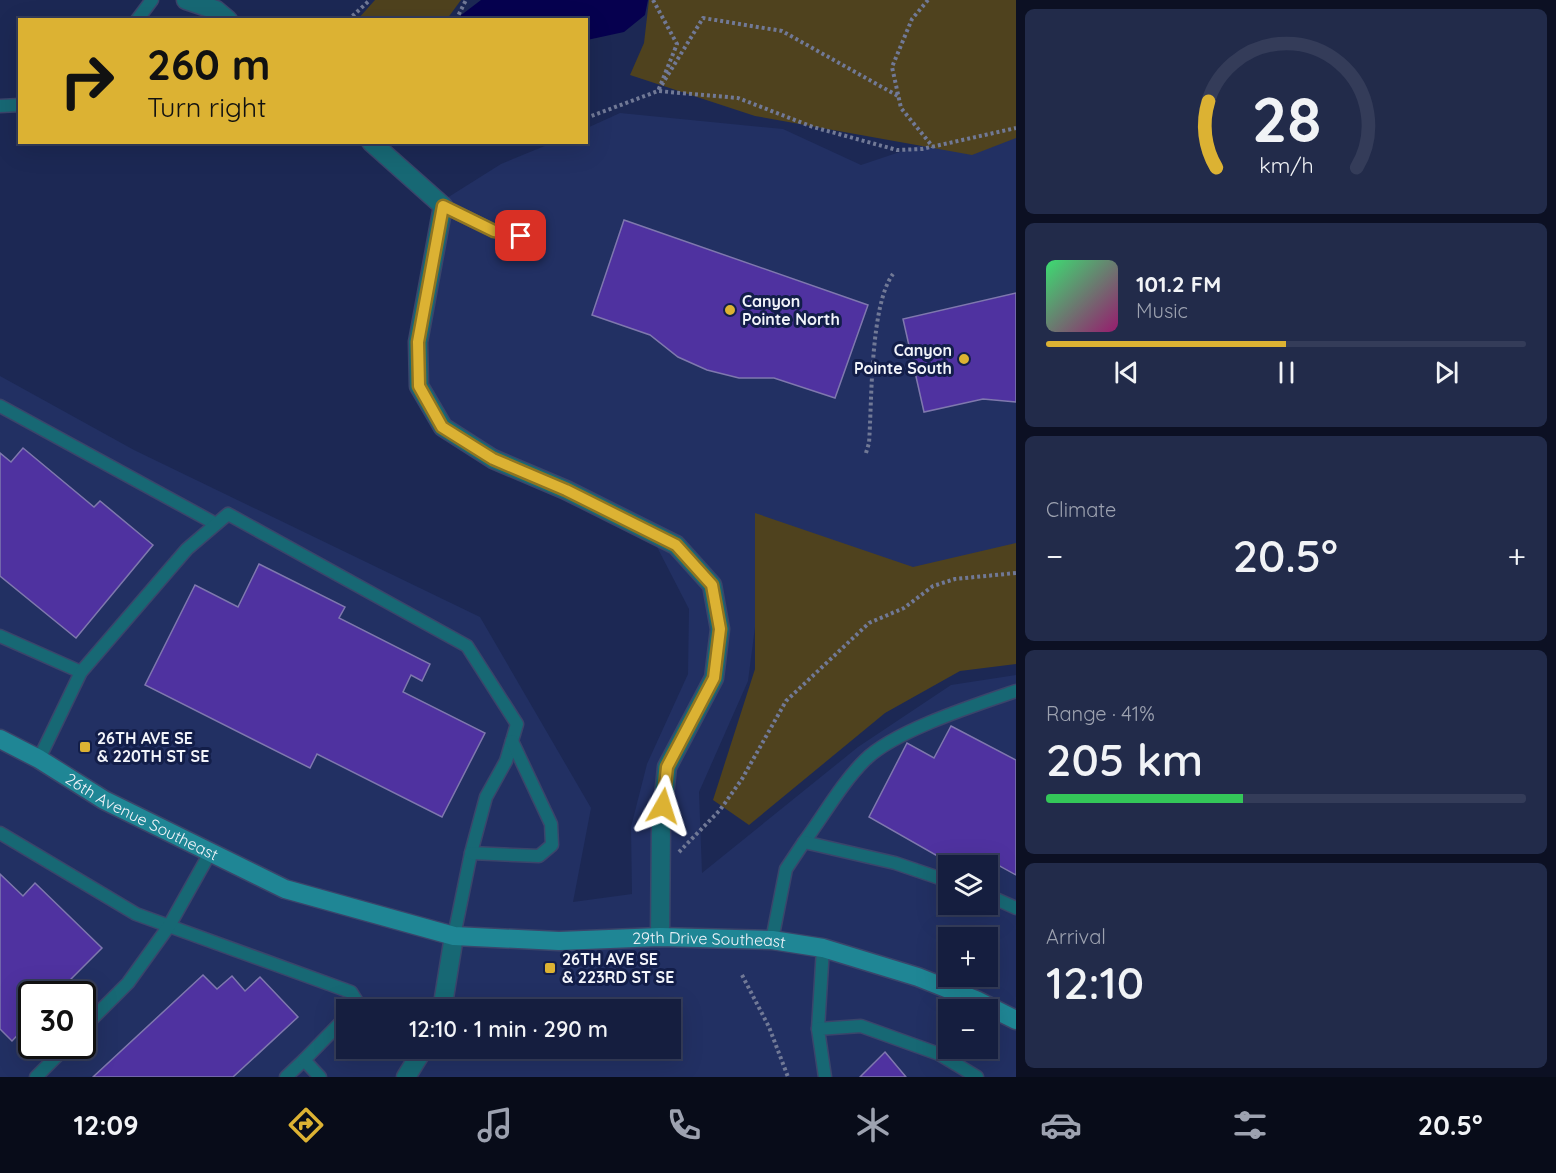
<!DOCTYPE html>
<meta charset="utf-8">
<style>
body{margin:0;font-family:Quicksand,sans-serif;background:#222b4a;color:#f1f3f6;height:100vh;display:flex;flex-direction:column;font-size:22px;white-space:nowrap}
*{box-sizing:border-box;margin:0}
p{font-size:20px;color:#9da2b0}
.icon{flex:none;width:33px;height:33px;fill:none;stroke:currentColor;stroke-width:2;stroke-linecap:round;stroke-linejoin:round}
.map{position:relative;flex:1;overflow:hidden}
.panel{display:flex;flex-direction:column;gap:9px;padding:9px;background:#0c1023;width:540px}
.panel>*{flex:none}
.hud{position:absolute;left:18px;top:18px;width:570px;height:126px;border-radius:0px;box-shadow:0 6px 24px #0002,0 0 0 2px #343c59;background:#dcb233;color:#111;overflow:hidden}
.controls{position:absolute;left:938px;top:855px;display:grid;gap:12px}
.controls a{display:grid;place-items:center;width:60px;height:60px;border-radius:0px;background:#151e3f;box-shadow:0 6px 24px #0002,0 0 0 2px #343c59;font-size:30px}
.speed{position:absolute;left:18px;top:981px;display:flex;gap:12px;font-size:30px;font-weight:700;text-align:center}
.speed>*{display:grid;place-content:center;width:78px;height:78px;border-radius:50%;background:#151e3f;box-shadow:0 6px 24px #0002,0 0 0 2px #343c59;line-height:1}
.speed .limit{border:3px solid #111;border-radius:9px;background:#fff;color:#111}
.pin{position:absolute;display:grid;place-items:center;width:51px;height:51px;color:#fff;margin:-26px;border-radius:12px;box-shadow:0 3px 9px #0006}
.me{position:absolute;width:66px;margin:-33px;rotate:6deg;stroke-linejoin:round;filter:drop-shadow(0 0 4px #0008)}
.turn{display:flex;align-items:center;gap:21px;height:126px;padding:0 30px;font-size:27px}
.turn .icon{width:78px;height:78px;stroke-width:2.5}
.turn b{display:block;font-size:42px;line-height:51px}
.big{font-size:45px;font-weight:600;line-height:1.1}
.panel .card{flex:1;display:flex;flex-direction:column;justify-content:center;gap:9px;min-width:0;padding:0 21px;border-radius:9px;background:#222b4a}
.panel .dial{align-items:center;gap:0}
.dial svg{height:156px;overflow:visible;fill:none;stroke:#343c59;stroke-width:7;stroke-linecap:round;text-anchor:middle}
.dial text{fill:#f1f3f6;stroke:none}
.song{display:flex;align-items:center;gap:18px}
.cover{width:72px;height:72px;border-radius:9px;background:linear-gradient(135deg,hsl(140 70% 55%),hsl(320 70% 35%))}
.played{height:6px;border-radius:3px;background:linear-gradient(90deg,#dcb233 50%,#343c59 50%)}
.keys{display:flex;justify-content:space-around;direction:ltr}
.heat{display:flex;justify-content:space-between;align-items:center;font-size:33px;direction:ltr}
.charge{height:9px;border-radius:4px;background:linear-gradient(90deg,#34c759 41%,#343c59 0)}
.trip{position:absolute;left:336px;top:999px;width:345px;height:60px;border-radius:0px;background:#151e3f;box-shadow:0 6px 24px #0002,0 0 0 2px #343c59;font-weight:600;line-height:60px;text-align:center}
.menu{display:flex;height:96px;justify-content:space-around;align-items:center;background:#080c19;color:#9da2b0}
.menu .icon{width:42px;height:42px}
.menu .on{color:#dcb233}
.menu b{font-size:27px;color:#f1f3f6}
main{display:flex;flex:1;min-height:0}
.map>svg:first-child{display:block}
.built{fill:#223063;fill-rule:evenodd}
.green{fill:#4f421e}
.water{fill:#06004f}
.building{fill:#4f32a0;stroke:#7f78ae;stroke-width:1.5}
.lines{fill:none;stroke-linecap:round;stroke-linejoin:round}
.lane-casing{stroke:#3a456b;stroke-width:15}
.street-casing{stroke:#3a456b;stroke-width:21}
.secondary-casing{stroke:#3a456b;stroke-width:21}
.path{stroke:#717996;stroke-width:4;stroke-dasharray:3 3;stroke-linecap:butt}
.lane{stroke:#176874;stroke-width:12}
.street{stroke:#176874;stroke-width:18}
.secondary{stroke:#1f8695;stroke-width:18}
.route-casing{stroke:#8f7421;stroke-width:15}
.route{stroke:#dcb233;stroke-width:10}
.poi-dot{fill:#dcb233;stroke:#131e49;stroke-width:2}
.labels{text-anchor:middle;stroke-width:6;stroke-linejoin:round;paint-order:stroke}
.poi-label{font-size:16px;font-weight:bold;fill:#f2f4fa;stroke:#131e49;text-anchor:start}
.street-label{font-size:16px;fill:#f2f4fa;stroke:#131e49}
</style>
<main>
<div class="map">
<svg width="1016" height="1077" viewBox="0 0 1016 1077">
<rect width="100%" height="100%" fill="#1c2854"/>
<path class="built" d="M620,113L783,129L861,165L1016,113V553L910,580L769,520L748,681L699,792L702,873L858,747L951,685L1016,675V1077H0V376L134,450L480,617L591,808L573,902L632,894L631,827L647,764L688,674L689,609L655,543L443,429L420,385L439,203L501,164L552,143L586,142L587,128ZM948,866H987V904H948ZM948,938H987V976H948ZM32,994H82V1046H32ZM346,1010H670V1048H346ZM948,1010H987V1048H948Z"/>
<g class="green">
<path d="M375,0H461L447,19H358Z"/>
<path d="M649,0H1016V138L972,155L755,116L630,75L644,43Z"/>
<path d="M755,513L913,567L1016,543V664L960,671L885,713L749,825L713,800L755,669Z"/>
</g>
<path class="water" d="M481,0H648L645,15L624,32L587,40L586,20L461,19L460,16Z"/>
<g class="building">
<path d="M624,220L868,305L835,398L774,378H739L707,370L678,357L650,335L592,315Z"/>
<path d="M1016,293V402L983,399L924,412L903,319Z"/>
<path d="M23,448L94,507L100,501L153,545L76,638L0,576V453L11,462Z"/>
<path d="M259,564L345,607L339,618L430,664L422,681L411,675L403,692L485,733L442,817L317,754L310,768L145,685L195,585L238,607Z"/>
<path d="M951,726L1016,760V875L978,854L970,866H955L869,817L907,743L934,758Z"/>
<path d="M0,874L23,896L35,883L102,948L56,994H32V1020L12,1041L0,1029Z"/>
<path d="M203,975L217,989L232,976L245,991L260,977L298,1017L233,1077H93Z"/>
<path d="M885,1052L906,1077H860Z"/>
</g>
<g class="lines">
<defs>
<g id="lane">
<path d="M137,20L152,0"/>
<path d="M0,106L20,105"/>
<path d="M443,206L494,231L538,240"/>
<path d="M0,406L216,524"/>
<path d="M0,636L81,672"/>
<path d="M39,759L81,672L187,549L228,514L467,646L517,724L506,761L486,797L471,853L454,936"/>
<path d="M0,833L136,914L351,992L356,1000L354,1010"/>
<path d="M804,842C824,815 841,784 865,760C894,731 975,705 1016,691"/>
<path d="M471,853L539,856L552,845L551,824L512,741"/>
<path d="M987,895L1016,908"/>
<path d="M772,940L786,869L804,842L895,863L948,881"/>
<path d="M82,1029L128,983L169,926L210,853"/>
<path d="M818,1029L823,948"/>
<path d="M36,1077L67,1046"/>
<path d="M286,1077L304,1060"/>
<path d="M320,1077L304,1060L346,1017"/>
<path d="M825,1077L818,1029L861,1026L939,1054L977,1077"/>
</g>
<g id="street">
<path d="M186,0L216,10L228,20"/>
<path d="M371,142L443,206L418,342L419,386L443,427L493,459L566,490L676,545L712,585L720,629L714,678L667,767L661,825L660,937"/>
<path d="M442,1010L454,936"/>
<path d="M406,1077L424,1048"/>
</g>
<g id="secondary">
<path id="s1" d="M0,739L39,759L104,800L285,889L454,936L559,941L660,937L772,940L823,948L918,977L976,1000L1016,1020"/>
</g>
</defs>
<use href="#lane" class="lane-casing"/>
<use href="#street" class="street-casing"/>
<use href="#secondary" class="secondary-casing"/>
<g class="path">
<path d="M653,0L677,44L658,91L703,18L782,31L898,96"/>
<path d="M928,0L912,19L892,67L901,108L933,147"/>
<path d="M348,20L370,0"/>
<path d="M456,20L466,0"/>
<path d="M586,118L658,91L738,98L813,127L897,150L922,149L1016,128"/>
<path d="M866,453L869,443C872,402 870,305 893,274"/>
<path d="M679,852L720,810L742,779L786,701L869,623L904,608L933,586L955,579L1016,573"/>
<path d="M742,975L769,1027L788,1077"/>
</g>
<use href="#lane" class="lane"/>
<use href="#street" class="street"/>
<use href="#secondary" class="secondary"/>
</g>
<g class="lines">
<defs>
<path id="route" d="M521,236L494,231L443,206L418,342L419,386L442,427L493,459L566,490L676,545L712,585L720,629L714,678L667,767L663,806"/>
</defs>
<use href="#route" class="route-casing"/>
<use href="#route" class="route"/>
</g>
<g class="poi-dot">
<circle cx="730" cy="310" r="6"/>
<circle cx="964" cy="359" r="6"/>
<rect x="79" y="741" width="12" height="12" rx="3"/>
<rect x="544" y="962" width="12" height="12" rx="3"/>
</g>
<g class="labels">
<g class="poi-label">
<text x="742" y="307">Canyon<tspan x="742" dy="18">Pointe North</tspan></text>
<text x="952" y="356" text-anchor="end">Canyon<tspan x="952" dy="18">Pointe South</tspan></text>
<text x="97" y="744">26TH AVE SE<tspan x="97" dy="18">&amp; 220TH ST SE</tspan></text>
<text x="562" y="965">26TH AVE SE<tspan x="562" dy="18">&amp; 223RD ST SE</tspan></text>
</g>
<g class="street-label">
<text dy="6" stroke="none"><textPath href="#s1" startOffset="162">26th Avenue Southeast</textPath></text>
<text dy="6" stroke="none"><textPath href="#s1" startOffset="753">29th Drive Southeast</textPath></text>
</g>
</g>
</svg>
<div class="controls">
<a><svg class="icon" aria-label="layers" viewBox="0 0 24 24"><path d="M12 4l9 5-9 5-9-5zM3 14l9 5 9-5"/></svg></a>
<a>+</a>
<a>−</a>
</div>
<div class="speed"><div class="limit">30</div></div>
<div class="pin" style="left:521px;top:236px;background:#d93025"><svg class="icon" aria-label="arrive" viewBox="0 0 24 24"><path d="M6 21V4h12l-3 4 3 4H6"/></svg></div>
<svg class="me" style="left:663px;top:806px" viewBox="-20 -20 40 40"><path d="M0-17L14 15 0 8-14 15z" fill="#dcb233" stroke="#fff" stroke-width="4"/></svg>
<div class="trip">12:10 · 1 min · 290 m</div>
<div class="hud">
<div class="turn"><svg class="icon" aria-label="right" viewBox="0 0 24 24"><path d="M7 20v-9h11M14 6l5 5-5 5"/></svg><div><b>260 m</b>Turn right</div></div>
</div>
</div>
<section class="panel">
<div class="card dial"><svg viewBox="0 0 100 80">
<path d="M14 69A42 42 0 1 1 86 69"/>
<path d="M14 69A42 42 0 0 1 10 35" stroke="#dcb233"/>
<text x="50" y="56" font-size="32" font-weight="700">28</text>
<text x="50" y="72" font-size="11">km/h</text>
</svg></div>
<div class="card">
<div class="song"><i class="cover"></i><div><b>101.2 FM</b><p>Music</p></div></div>
<div class="played"></div>
<div class="keys"><svg class="icon" aria-label="previous" viewBox="0 0 24 24"><path d="M18 5L8 12l10 7zM5 5v14"/></svg><svg class="icon" aria-label="pause" viewBox="0 0 24 24"><path d="M8 5v14M16 5v14"/></svg><svg class="icon" aria-label="next" viewBox="0 0 24 24"><path d="M6 5l10 7-10 7zM19 5v14"/></svg></div>
</div>
<div class="card"><p>Climate</p>
<div class="heat"><a>−</a><b class="big">20.5°</b><a>+</a></div>
</div>
<div class="card"><p>Range · 41%</p><b class="big">205 km</b><div class="charge"></div></div>
<div class="card"><p>Arrival</p><b class="big">12:10</b></div>
</section>
</main>
<nav class="menu">
<b>12:09</b>
<svg class="icon on" aria-label="directions" viewBox="0 0 24 24"><path d="M12 3l9 9-9 9-9-9zM9 14v-3h6M13 9l2 2-2 2"/></svg>
<svg class="icon" aria-label="music" viewBox="0 0 24 24"><path d="M9 18V5l10-2v13"/><circle cx="6" cy="18" r="3"/><circle cx="16" cy="16" r="3"/></svg>
<svg class="icon" aria-label="phone" viewBox="0 0 24 24"><path d="M5 4h4l2 5-3 2q2 4 5 5l2-3 5 2v4C11 20 4 13 5 4z"/></svg>
<svg class="icon" aria-label="climate" viewBox="0 0 24 24"><path d="M12 3v18M4 7l16 10M4 17L20 7"/></svg>
<svg class="icon" aria-label="car" viewBox="0 0 24 24"><path d="M5 17H2v-5l4-1 3-4h7l3 4 3 1v5h-3M9 17h6M6 11h13"/><circle cx="7" cy="17" r="2"/><circle cx="17" cy="17" r="2"/></svg>
<svg class="icon" aria-label="filters" viewBox="0 0 24 24"><path d="M4 7h16M4 17h16"/><circle cx="9" cy="7" r="2"/><circle cx="15" cy="17" r="2"/></svg>
<b>20.5°</b>
</nav>
